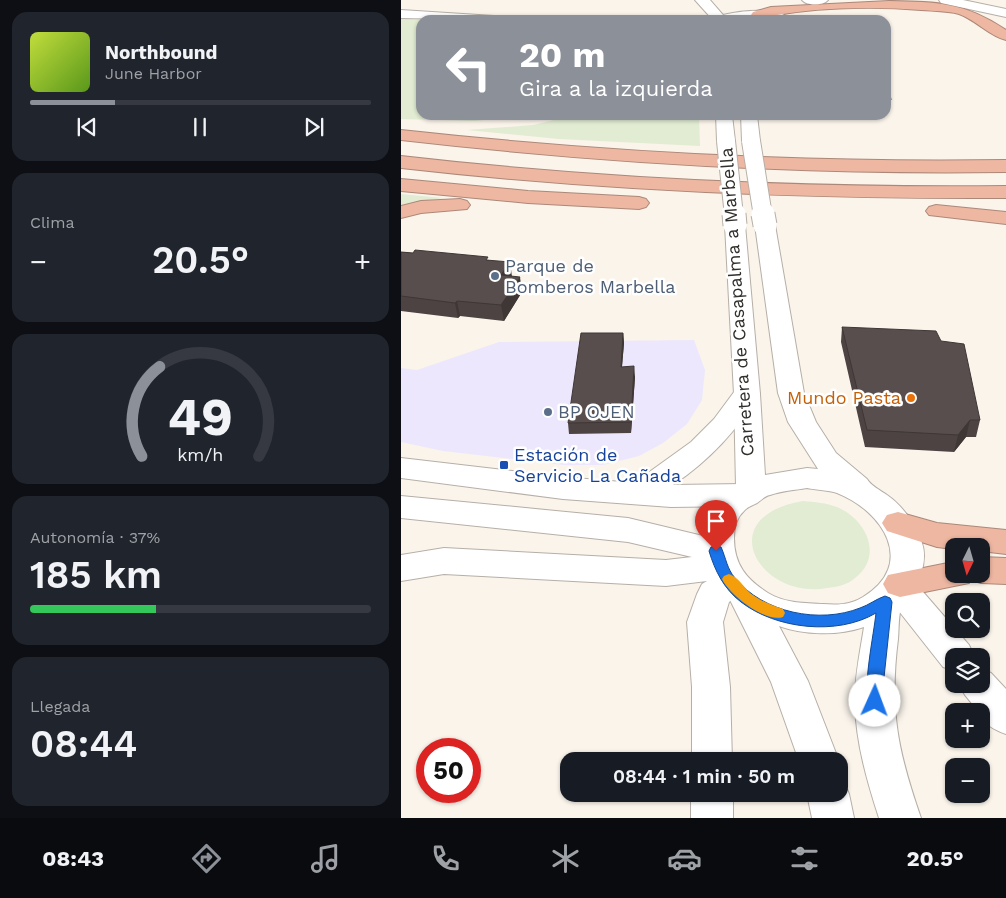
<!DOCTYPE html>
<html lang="es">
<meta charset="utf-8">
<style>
body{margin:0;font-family:"Work Sans",sans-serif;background:#20242c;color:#f1f3f6;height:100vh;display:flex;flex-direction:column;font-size:19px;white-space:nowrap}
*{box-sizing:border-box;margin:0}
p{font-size:16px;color:#9ea1a6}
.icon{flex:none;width:28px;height:28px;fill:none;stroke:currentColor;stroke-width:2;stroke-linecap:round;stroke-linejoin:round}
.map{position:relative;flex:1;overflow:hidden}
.details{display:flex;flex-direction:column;gap:12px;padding:12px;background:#0d0f14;width:401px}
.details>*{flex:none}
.banner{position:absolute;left:15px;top:15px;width:475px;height:105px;border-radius:15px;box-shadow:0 1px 4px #0004;background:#8c9099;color:#fff;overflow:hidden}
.needle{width:32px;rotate:185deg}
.buttons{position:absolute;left:544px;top:538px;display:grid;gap:10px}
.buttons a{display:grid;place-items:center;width:45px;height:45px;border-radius:10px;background:#171b24;box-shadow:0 1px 4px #0004;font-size:25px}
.speed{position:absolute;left:15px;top:738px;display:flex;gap:10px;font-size:25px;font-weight:700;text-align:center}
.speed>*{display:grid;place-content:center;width:65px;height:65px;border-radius:50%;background:#171b24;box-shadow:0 1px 4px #0004;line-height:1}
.speed .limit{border:8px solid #d22;background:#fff;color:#111}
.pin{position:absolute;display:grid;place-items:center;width:42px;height:42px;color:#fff;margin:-51px -21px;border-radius:50% 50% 50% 0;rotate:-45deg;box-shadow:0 0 5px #0007}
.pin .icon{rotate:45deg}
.me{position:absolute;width:55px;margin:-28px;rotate:2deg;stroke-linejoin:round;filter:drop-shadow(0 0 4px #0008)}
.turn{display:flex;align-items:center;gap:18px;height:105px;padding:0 20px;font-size:22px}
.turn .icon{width:65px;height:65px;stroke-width:2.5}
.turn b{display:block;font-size:35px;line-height:42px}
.big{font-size:38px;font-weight:600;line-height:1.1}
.details .widget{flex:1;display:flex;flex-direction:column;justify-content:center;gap:8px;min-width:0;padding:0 18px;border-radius:15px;background:#20242c}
.details .dial{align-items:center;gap:0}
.dial svg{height:130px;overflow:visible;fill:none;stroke:#363941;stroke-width:7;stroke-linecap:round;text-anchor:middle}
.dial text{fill:#f1f3f6;stroke:none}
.song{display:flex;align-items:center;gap:15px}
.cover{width:60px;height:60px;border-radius:8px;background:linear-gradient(135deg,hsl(70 70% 55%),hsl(90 70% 35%))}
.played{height:5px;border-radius:2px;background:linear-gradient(90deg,#8c9099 25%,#363941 25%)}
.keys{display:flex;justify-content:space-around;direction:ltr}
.heat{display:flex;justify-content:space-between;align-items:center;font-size:28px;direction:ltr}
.charge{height:8px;border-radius:4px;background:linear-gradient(90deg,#34c759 37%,#363941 0)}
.trip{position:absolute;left:159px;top:752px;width:288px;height:50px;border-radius:15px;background:#171b24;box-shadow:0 1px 4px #0004;font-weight:600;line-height:50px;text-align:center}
.tab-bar{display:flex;height:80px;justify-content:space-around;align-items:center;background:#090b0e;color:#9ea1a6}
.tab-bar .icon{width:35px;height:35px}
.tab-bar .on{color:#8c9099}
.tab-bar b{font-size:22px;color:#f1f3f6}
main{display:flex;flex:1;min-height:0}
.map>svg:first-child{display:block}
.commercial{fill:#ece7fd}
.green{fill:#e2ecd2}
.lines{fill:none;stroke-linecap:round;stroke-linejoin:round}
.street-casing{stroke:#b6afa7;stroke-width:2}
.secondary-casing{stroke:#b6afa7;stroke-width:2}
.highway-casing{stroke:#ac8879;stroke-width:2}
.street{fill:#fff;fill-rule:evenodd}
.secondary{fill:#fff;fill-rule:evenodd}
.highway{fill:#edb7a2;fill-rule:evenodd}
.secondary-bridge-far1-casing{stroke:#b6afa7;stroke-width:20;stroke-linecap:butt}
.secondary-bridge-casing{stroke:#b6afa7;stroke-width:25;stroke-linecap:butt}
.secondary-bridge-far1{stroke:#fff;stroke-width:18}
.secondary-bridge{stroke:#fff;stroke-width:23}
.wall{fill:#4c4342}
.shaded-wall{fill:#3e3736}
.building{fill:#584e4d;stroke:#3e3736}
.route{fill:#1a73e8;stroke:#114b97}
.slow{fill:#f59e0b}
.service-dot{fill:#5c6f8a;stroke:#fff;stroke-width:2}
.food-dot{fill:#e8710a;stroke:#fff;stroke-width:2}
.transit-dot{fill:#1a4fb4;stroke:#fff;stroke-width:2}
.labels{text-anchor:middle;stroke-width:5;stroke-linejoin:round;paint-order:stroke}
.service-label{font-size:18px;fill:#4e5e75;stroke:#fff;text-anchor:start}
.street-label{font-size:18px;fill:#32302d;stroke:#fff}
.food-label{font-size:18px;fill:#c56008;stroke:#fff;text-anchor:end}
.transit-label{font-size:18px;fill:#164399;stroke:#fff;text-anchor:start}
</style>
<main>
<section class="details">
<div class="widget">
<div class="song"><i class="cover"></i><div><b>Northbound</b><p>June Harbor</p></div></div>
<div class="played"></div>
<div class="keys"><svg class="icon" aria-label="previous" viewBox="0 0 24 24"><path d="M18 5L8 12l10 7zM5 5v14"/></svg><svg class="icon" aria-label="pause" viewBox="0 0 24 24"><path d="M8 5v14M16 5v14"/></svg><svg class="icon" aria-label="next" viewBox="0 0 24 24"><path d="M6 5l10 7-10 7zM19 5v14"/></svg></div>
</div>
<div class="widget"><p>Clima</p>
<div class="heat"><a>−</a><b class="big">20.5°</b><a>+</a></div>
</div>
<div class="widget dial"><svg viewBox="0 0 100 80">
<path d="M14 69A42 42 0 1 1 86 69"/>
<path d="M14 69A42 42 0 0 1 25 14" stroke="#8c9099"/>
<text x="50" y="56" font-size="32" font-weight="700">49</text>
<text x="50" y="72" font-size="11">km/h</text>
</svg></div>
<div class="widget"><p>Autonomía · 37%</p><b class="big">185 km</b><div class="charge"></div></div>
<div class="widget"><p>Llegada</p><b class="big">08:44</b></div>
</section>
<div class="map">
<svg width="605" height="818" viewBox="0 0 605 818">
<rect width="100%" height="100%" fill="#faf4eb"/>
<path class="commercial" d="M293,340L304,370L301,400L286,424L262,443L238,456L202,465H163L42,451L0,442V368L16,370L98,342Z"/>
<g class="green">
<path d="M0,18L20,20V115H140L73,121L0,119Z"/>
<path d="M174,115H298L299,146L158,139L66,130L132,125Z"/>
<path d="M0,194L42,198L0,205Z"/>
<path d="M402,501C414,502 425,503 436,507C465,519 483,556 454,578C446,585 436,587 426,588C359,600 309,517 402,501Z"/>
</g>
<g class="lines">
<defs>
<g id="street">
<path d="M401,0H427C422,6 406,6 401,0Z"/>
<path d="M538,0H562L605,9V17L540,3Z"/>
<path d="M0,10L93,16L100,20L0,18Z"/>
<path d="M346,386L356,388L359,394C334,432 310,459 272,485L342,484L353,487L357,495L353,503L342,506L270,507L162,499L0,478V458L162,477L233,483L290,442L313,419L336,388Z"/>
<path d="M0,496L227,518L327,542L331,551L328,557L332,558L337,567L334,571L342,574L347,583L342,592L328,602L322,622L329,687L331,761H291V687L286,622L296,594L301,584L306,581L265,586L43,574L0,581V555L43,548L265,560L291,557L227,542L0,518Z"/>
<path d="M498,574L510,578L568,645L573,656H552V670L542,667L486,596L481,587L486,578Z"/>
<path d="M580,669L590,673L605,689V734C594,730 581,724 580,711H577L564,695L558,684H580Z"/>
<rect x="290" y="794" width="42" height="24"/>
</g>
<g id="secondary">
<path d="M294,0H309L322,15C338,11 378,6 390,20H312Z"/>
<path d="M315,115H331L334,141L331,145L325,146L319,145L316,141Z"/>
<path d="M340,115H356L359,141L356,145L350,146L344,145L341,141Z"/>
<path d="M334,219L341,221L344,225L359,394L364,475L406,468L417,469L387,422L377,393L354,225L357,221L364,219L371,221L374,225L403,393L415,422L435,453L466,479C470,486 479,490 486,495C502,506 515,525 521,543C527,561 519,579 510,593C507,597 502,602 501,605C497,615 498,629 497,639C488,710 497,752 520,818H478C466,781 455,743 454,704C453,679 459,653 463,627C437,636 403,635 378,626L407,681L438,761V763L398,761L370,682L329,600C291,566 289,514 335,487L333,394L324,225L327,221ZM406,488C416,490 427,490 436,493C482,511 516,564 462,597C449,605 437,605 422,604C403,603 383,603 367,593C345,579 333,564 333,538C333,529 335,518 343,511C346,507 352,505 356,503C360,500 364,496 369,495C380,491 394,490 406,488Z"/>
<path d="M438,778L442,780L448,794L453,818H411L406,794H438Z"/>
</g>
<g id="highway">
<path d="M488,1C537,2 563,2 605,30V40C588,36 575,20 558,14C547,11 533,11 520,10C471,6 405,7 357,19L350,15L352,12L370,7Z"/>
<path d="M0,130C201,152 402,163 605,160V172C402,175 201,163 0,140Z"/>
<path d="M0,156C201,179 402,188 605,186V198C402,199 201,191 0,168Z"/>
<path d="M0,179L127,191L238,197L245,199L248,203L245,207L238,209L127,203L0,191Z"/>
<path d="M59,199L66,201L69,205L66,209L20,213L0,218V206L20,201Z"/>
<path d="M535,205L605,212V224L528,215L525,211L528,207Z"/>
<path d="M497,512L536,523L605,530V554L580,551V546H552V549L536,547L486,531L481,523L486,515Z"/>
<path d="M580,557L605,558V584L580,583L570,580L568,583L499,597L487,593L482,584L487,575L552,562V574H580Z"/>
</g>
</defs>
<use href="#street" class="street-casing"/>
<use href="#secondary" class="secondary-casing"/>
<use href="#highway" class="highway-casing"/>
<use href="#street" class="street"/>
<use href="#secondary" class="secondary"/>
<use href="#highway" class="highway"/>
<defs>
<g id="secondary-bridge-far1">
<path d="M325,141L333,216"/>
<path d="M350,141L362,216"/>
</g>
<g id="secondary-bridge">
<path d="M333,214L334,225"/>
<path d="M362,214L364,225"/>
</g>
</defs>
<use href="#secondary-bridge-far1" class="secondary-bridge-far1-casing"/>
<use href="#secondary-bridge" class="secondary-bridge-casing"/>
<use href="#secondary-bridge-far1" class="secondary-bridge-far1"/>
<use href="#secondary-bridge" class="secondary-bridge"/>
</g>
<g class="wall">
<path d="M485,71L490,100L488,112H485Z"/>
<path d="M0,252L88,260L111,276L121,292L103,321L59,316L57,318L0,311Z"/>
<path d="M441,327L579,420L575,437H565L553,452L464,447L440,342Z"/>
<path d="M222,333L223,343L221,367L234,377L230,433L168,434L167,423Z"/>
</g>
<g class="shaded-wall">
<path d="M109,262L111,277L100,275Z"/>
<path d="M119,277L121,292L103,321L100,305Z"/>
<path d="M56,301L59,316L57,318L54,303Z"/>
<path d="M222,333L223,343L220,377V367Z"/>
<path d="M233,366L234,377L230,433V422Z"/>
<path d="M569,420L565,437L553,452L557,435Z"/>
</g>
<g class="building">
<path d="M485,71L490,100H485Z"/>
<path d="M14,250L87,257L85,260L109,262L100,275L119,277L100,305L56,301L54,303L0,296V252L12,253Z"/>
<path d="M441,327L535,331L540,341L563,344L579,420H569L557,435L466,430Z"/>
<path d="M180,333H222L220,367L233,366L230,422L167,423Z"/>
</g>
<path class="route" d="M315,546L320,547C325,558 326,569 334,578C362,613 419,624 459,608C468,605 475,599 484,596L489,598L491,602L482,687V701L480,706L474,708L468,706C461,690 473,633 475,613C436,636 375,629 340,602C323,589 314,571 308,551L310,547Z"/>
<path class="slow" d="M328,574C337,577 342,586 349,593C358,600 371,606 382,609L384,613L382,617C364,623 329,595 321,579L323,576Z"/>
<g class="service-dot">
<circle cx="94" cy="276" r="5"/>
<circle cx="147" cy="412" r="5"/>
</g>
<circle class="food-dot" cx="510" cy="398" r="5"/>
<rect class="transit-dot" x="98" y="460" width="10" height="10" rx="2.5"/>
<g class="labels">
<g class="service-label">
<text x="104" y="272">Parque de<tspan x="104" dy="21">Bomberos Marbella</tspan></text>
<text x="157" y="418">BP OJEN</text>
</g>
<g class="street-label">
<text transform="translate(336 302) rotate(-94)" y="6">Carretera de Casapalma a Marbella</text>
</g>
<g class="food-label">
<text x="500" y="404">Mundo Pasta</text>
</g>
<g class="transit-label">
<text x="113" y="461">Estación de<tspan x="113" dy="21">Servicio La Cañada</tspan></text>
</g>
</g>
</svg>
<div class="buttons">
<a><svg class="needle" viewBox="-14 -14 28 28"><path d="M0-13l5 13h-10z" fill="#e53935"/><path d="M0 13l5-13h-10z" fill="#9ea1a6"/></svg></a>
<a><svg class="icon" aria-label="search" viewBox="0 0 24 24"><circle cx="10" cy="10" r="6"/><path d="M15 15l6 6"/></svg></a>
<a><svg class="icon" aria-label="layers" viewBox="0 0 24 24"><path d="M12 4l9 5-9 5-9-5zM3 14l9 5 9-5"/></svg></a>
<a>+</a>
<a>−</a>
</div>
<div class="speed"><div class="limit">50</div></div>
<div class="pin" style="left:315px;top:551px;background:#d93025"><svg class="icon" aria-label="arrive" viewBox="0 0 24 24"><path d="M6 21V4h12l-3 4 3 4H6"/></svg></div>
<svg class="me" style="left:474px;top:701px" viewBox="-20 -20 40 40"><circle r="19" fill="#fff"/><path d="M0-13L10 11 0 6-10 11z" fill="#1a73e8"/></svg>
<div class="trip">08:44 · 1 min · 50 m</div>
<div class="banner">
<div class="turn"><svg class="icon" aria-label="left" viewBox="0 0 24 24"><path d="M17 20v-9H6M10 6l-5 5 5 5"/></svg><div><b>20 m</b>Gira a la izquierda</div></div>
</div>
</div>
</main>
<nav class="tab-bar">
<b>08:43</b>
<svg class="icon on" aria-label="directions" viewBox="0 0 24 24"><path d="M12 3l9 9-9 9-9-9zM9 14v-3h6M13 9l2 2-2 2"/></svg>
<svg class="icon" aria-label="music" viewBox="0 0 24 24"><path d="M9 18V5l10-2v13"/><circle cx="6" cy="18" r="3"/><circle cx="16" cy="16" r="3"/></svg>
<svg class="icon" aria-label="phone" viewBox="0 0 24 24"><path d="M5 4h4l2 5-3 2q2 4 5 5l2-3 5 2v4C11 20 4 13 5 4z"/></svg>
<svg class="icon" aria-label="climate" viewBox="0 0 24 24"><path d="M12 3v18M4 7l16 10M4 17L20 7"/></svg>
<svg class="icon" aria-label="car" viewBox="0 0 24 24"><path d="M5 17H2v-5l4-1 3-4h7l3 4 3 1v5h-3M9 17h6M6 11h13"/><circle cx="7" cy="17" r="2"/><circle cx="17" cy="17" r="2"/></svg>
<svg class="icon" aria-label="filters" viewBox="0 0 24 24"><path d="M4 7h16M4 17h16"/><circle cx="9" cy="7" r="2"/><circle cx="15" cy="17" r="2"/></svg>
<b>20.5°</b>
</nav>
